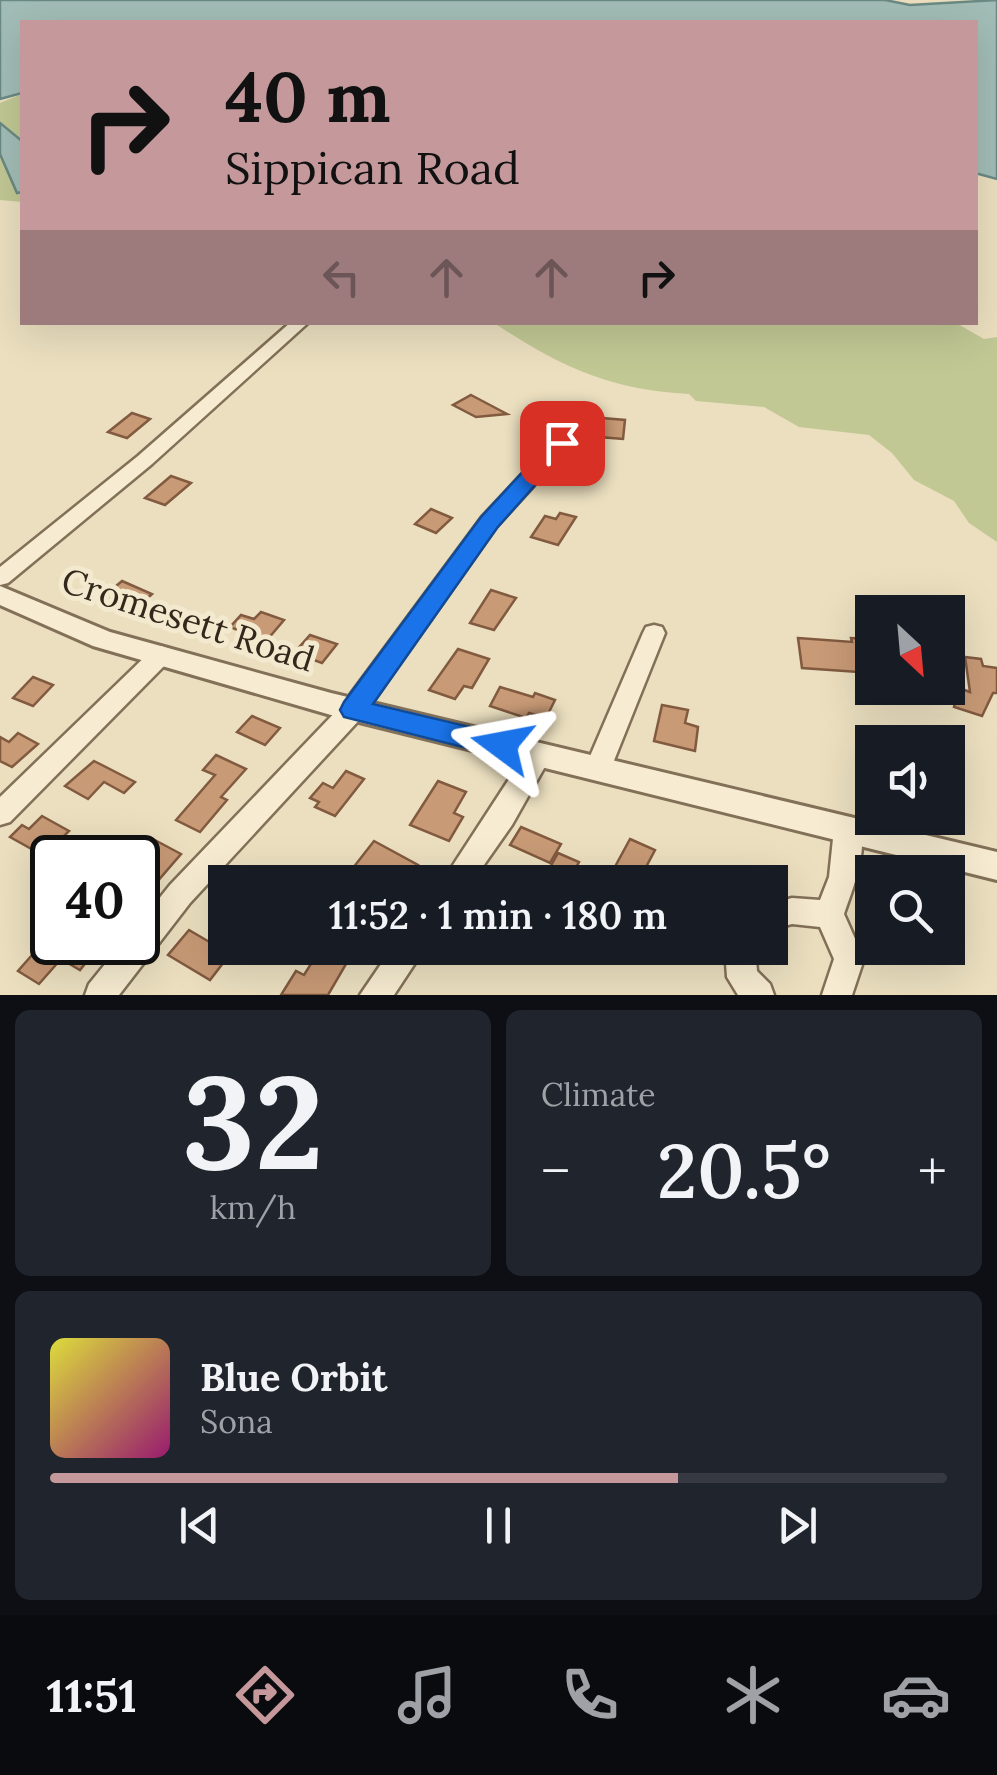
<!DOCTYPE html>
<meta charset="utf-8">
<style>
body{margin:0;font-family:Lora,serif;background:#20242c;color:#f1f3f6;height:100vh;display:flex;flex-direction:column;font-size:38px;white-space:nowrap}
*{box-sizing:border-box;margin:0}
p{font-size:32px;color:#9ea1a6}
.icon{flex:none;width:55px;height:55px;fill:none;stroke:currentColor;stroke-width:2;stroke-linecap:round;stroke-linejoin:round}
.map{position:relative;height:995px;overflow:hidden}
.panel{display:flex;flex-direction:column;gap:15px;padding:15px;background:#0d0f14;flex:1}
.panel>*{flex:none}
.top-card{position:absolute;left:20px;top:20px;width:958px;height:305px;border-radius:0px;box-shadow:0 10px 40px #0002;background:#c5999b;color:#111;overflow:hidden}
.needle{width:65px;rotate:154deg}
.fabs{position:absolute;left:855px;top:595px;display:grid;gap:20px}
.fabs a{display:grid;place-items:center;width:110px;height:110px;border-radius:0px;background:#171b24;box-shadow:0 10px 40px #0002;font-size:50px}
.speed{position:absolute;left:30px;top:835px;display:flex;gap:20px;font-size:50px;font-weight:700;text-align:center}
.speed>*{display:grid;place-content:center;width:130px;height:130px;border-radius:50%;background:#171b24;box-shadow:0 10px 40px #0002;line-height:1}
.speed .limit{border:5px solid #111;border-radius:15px;background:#fff;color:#111}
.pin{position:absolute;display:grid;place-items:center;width:85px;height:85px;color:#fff;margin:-42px;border-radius:20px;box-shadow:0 5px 15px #0006}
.me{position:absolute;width:110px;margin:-55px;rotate:283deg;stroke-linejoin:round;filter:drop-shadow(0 0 8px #0008)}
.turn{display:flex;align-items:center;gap:35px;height:210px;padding:0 40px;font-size:45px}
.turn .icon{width:130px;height:130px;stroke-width:2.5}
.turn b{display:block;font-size:70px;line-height:85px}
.lanes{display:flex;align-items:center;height:95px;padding:0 40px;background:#0003;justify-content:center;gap:50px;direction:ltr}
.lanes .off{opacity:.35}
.big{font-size:75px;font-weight:600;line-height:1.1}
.panel .card{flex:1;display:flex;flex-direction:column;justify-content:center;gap:15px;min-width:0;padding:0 35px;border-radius:15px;background:#20242c}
.panel .dial{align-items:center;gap:0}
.dial b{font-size:130px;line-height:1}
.song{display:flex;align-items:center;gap:30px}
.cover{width:120px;height:120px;border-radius:15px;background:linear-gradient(135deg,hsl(60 70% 55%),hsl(320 70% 35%))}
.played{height:10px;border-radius:5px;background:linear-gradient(90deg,#c5999b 70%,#363941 70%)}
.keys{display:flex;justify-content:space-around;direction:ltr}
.heat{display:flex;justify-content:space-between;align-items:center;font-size:55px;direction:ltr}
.panel .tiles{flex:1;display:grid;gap:15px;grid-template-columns:1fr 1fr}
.card:last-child{grid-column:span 2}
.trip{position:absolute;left:208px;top:865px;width:580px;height:100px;border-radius:0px;background:#171b24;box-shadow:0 10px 40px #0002;font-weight:600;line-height:100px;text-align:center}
.tabs{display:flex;height:160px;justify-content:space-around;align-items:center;background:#090b0e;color:#9ea1a6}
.tabs .icon{width:70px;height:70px}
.tabs .current{color:#c5999b}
.tabs b{font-size:45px;color:#f1f3f6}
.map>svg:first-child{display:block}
.green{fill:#c1c894}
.water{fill:#a2bdb6;stroke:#6a8a83;stroke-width:2.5}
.building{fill:#c89a76;stroke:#815a3f;stroke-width:2.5}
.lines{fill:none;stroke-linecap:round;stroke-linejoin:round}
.minor-casing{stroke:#837058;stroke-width:5}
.tertiary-casing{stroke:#837058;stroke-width:6}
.minor{fill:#f7ecd1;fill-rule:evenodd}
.tertiary{fill:#f7ecd1;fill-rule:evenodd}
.route{fill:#1a73e8;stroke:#114b97;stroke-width:2.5}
.labels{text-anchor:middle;stroke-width:10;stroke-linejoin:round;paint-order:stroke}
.near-street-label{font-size:35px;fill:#33281c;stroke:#f3e9ce}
</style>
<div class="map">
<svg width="997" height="995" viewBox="0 0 997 995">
<rect width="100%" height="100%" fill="#ebdfbf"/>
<g class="green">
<path d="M22,94V202L0,200V103Z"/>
<path d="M886,322L956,323L984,339L997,337V542L969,523L954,501L914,480L892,453L869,435L799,427L764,407L696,401L689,394C609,390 559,366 494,323Z"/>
</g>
<g class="water">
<path d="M0,0H885L910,5L997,0V179L975,173V22H22V93L0,99Z"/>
<path d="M0,123L22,141V192L17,193L0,154Z"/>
</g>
<g class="building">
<path d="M471,395L507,414L476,417L453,405Z"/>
<path d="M132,413L150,419L127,438L108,432Z"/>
<path d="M602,418L625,420L623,439L599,437Z"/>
<path d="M171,476L191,483L165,505L145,498Z"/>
<path d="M431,509L452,518L436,533L415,524Z"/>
<path d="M560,513L576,517L558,545L531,537L545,516L556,519Z"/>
<path d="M122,581L152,594L132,612L102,598Z"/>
<path d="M491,590L516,598L494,630L470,623Z"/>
<path d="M261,612L284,620L261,647L238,638L243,632L230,627L241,615L254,619Z"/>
<path d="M310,635L337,644L322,663L294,653Z"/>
<path d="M798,638L852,642L851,638L872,639V673L802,668Z"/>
<path d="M458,649L489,659L472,688L464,686L455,699L429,690Z"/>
<path d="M965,657L981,659L983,666L997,668V693H993L982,716L954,707L959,688L970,692Z"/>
<path d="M33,677L53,685L33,706L13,698Z"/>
<path d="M500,687L533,697L535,693L555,700L546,718L529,713L526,718L490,706Z"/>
<path d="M662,705L688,710L685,723L698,727L695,751L654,741Z"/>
<path d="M252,716L280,728L265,745L237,732Z"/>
<path d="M18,733L38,744L12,767L0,761V737L9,742Z"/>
<path d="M216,755L246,769L221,797L227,800L200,832L176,820L215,775L203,770Z"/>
<path d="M94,761L135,782L124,793L104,782L88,799L65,786Z"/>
<path d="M346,771L364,779L335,816L315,807L319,802L310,798L323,783L333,788Z"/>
<path d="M438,781L466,792L454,813L463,817L449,841L410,825Z"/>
<path d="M42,816L69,831L44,856L10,837L22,825L29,829Z"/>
<path d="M521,827L561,844L550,863L510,845Z"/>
<path d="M151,838L181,854L138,904V853Z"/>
<path d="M630,839L655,850L638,882H623L610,876Z"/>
<path d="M374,841L418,865L407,881L399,877L395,882H342Z"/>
<path d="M558,853L579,862L568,882H542Z"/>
<path d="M189,930L230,954L210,980L168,955Z"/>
<path d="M56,942H102L80,970L61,959L39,984L18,971L32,955L41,960Z"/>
<path d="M321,948L349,959L328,995H281L296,971L304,975Z"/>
</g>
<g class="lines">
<defs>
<g id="minor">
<path d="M291,322H309L152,464L8,583L0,585V567L138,456Z"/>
<path d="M562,437L571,443L569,447L496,527L362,717L190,903L119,995H85L89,984L123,942H138V925L170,885L344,703L482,517L555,439Z"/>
<path d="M654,625L662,627L665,633L611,768L607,775L598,779L589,775L585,768L643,633L646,627Z"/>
<path d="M161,646L169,649L173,655L169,661L10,822L0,825V797L153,649Z"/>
<path d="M539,744L548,747L552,754L512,825L472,882H442L530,747Z"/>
<path d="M848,817L858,821C870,847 853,888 844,914L864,959L852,995H822L834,959L820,927L792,924L770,930V904L792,898L820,900L829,877L834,829L838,821Z"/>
<path d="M392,948H425L394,995H360Z"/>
<path d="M725,948H755L757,971L770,984L774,995H738L727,977Z"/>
</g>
<path id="tertiary" d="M0,586L110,632L331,693L997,852V880L331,715L93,646L0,605Z"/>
</defs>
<use href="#minor" class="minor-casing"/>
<use href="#tertiary" class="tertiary-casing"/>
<use href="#minor" class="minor"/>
<use href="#tertiary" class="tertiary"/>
</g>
<path class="route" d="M562,436L569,438L572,443L569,447L497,528L373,704L512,737L516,745L512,753L502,757L344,717L340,710L344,702L481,517L554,438Z"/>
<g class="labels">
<g class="near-street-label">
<text transform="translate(188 620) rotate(18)" y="12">Cromesett Road</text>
</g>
</g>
</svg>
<div class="fabs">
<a><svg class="needle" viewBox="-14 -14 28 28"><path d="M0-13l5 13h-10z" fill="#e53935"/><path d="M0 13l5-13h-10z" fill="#9ea1a6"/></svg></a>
<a><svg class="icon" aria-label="sound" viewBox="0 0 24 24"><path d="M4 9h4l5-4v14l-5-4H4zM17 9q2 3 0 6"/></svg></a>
<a><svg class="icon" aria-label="search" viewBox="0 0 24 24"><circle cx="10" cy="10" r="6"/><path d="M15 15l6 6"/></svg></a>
</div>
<div class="speed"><div class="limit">40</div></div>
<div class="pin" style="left:562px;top:443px;background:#d93025"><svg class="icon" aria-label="arrive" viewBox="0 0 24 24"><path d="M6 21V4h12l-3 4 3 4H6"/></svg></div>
<svg class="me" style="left:502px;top:745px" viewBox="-20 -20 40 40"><path d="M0-17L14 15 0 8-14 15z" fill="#1a73e8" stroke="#fff" stroke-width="4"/></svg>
<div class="trip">11:52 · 1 min · 180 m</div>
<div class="top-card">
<div class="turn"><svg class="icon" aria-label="right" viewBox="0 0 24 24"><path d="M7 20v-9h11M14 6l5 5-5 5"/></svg><div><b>40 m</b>Sippican Road</div></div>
<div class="lanes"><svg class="icon off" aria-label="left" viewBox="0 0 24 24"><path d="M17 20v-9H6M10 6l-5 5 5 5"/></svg><svg class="icon off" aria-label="ahead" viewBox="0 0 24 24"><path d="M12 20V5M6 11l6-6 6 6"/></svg><svg class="icon off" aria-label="ahead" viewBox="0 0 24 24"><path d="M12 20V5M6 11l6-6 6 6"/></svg><svg class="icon" aria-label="right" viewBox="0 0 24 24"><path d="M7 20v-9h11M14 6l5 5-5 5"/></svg></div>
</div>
</div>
<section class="panel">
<div class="tiles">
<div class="card dial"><b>32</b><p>km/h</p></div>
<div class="card"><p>Climate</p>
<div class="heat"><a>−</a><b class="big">20.5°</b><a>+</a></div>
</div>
<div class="card">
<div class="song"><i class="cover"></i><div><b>Blue Orbit</b><p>Sona</p></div></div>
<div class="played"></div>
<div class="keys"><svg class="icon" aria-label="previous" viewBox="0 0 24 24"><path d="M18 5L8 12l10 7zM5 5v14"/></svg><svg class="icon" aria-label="pause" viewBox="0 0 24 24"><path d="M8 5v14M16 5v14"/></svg><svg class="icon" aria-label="next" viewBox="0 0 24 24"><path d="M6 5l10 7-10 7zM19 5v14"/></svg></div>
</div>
</div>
</section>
<nav class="tabs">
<b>11:51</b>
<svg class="icon current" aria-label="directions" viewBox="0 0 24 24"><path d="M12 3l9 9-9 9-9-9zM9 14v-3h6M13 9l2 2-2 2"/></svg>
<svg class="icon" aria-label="music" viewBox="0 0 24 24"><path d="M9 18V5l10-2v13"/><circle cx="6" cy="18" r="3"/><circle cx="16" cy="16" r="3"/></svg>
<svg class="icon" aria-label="phone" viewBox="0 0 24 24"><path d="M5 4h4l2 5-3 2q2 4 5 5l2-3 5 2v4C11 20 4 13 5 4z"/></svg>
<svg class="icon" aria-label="climate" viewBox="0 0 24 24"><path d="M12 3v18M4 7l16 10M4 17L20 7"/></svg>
<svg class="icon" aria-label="car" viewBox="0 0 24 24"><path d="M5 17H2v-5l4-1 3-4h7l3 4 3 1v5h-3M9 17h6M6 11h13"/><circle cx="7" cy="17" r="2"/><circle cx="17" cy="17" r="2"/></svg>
</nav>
